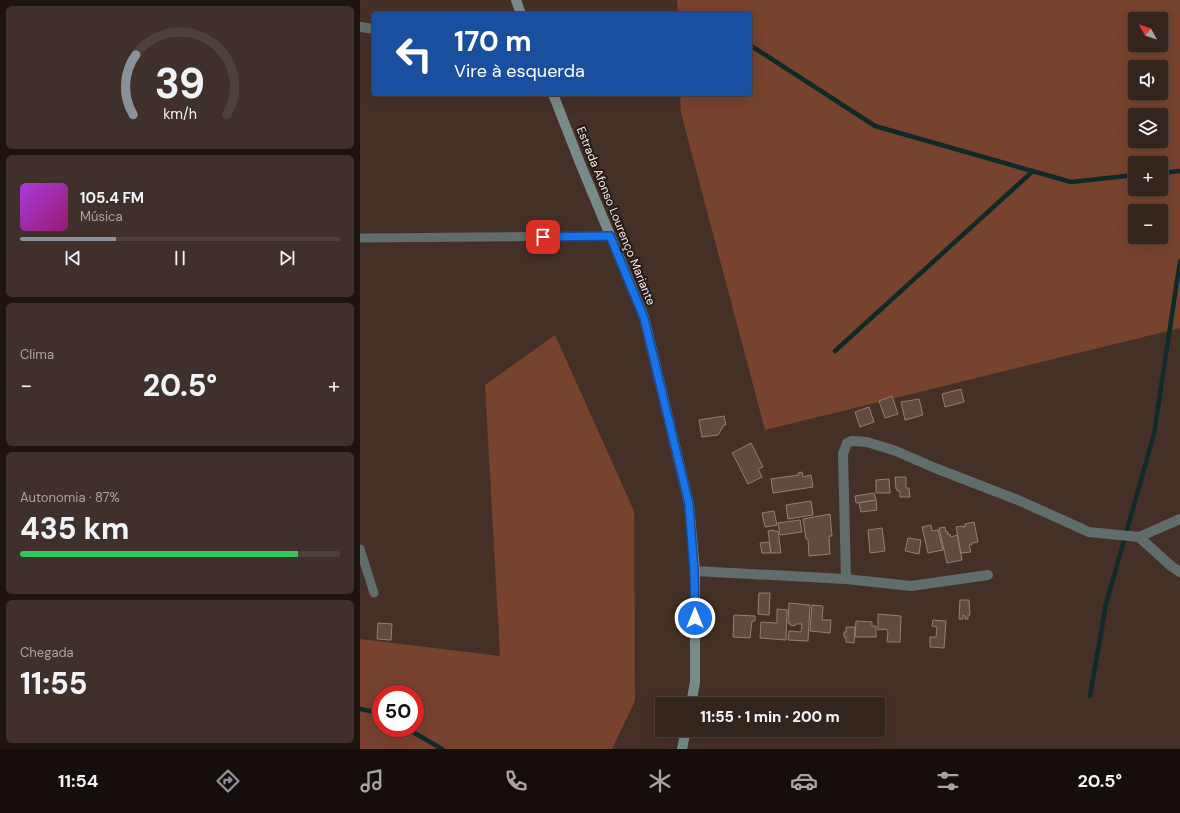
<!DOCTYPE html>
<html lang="pt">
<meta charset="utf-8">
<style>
body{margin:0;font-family:"DM Sans",sans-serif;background:#3f302b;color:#f1f3f6;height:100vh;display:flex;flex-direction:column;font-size:15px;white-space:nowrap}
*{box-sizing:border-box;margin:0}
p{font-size:13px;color:#a9a4a4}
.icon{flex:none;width:22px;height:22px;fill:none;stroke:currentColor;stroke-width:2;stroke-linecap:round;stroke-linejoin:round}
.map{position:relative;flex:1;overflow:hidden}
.sheet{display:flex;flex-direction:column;gap:6px;padding:6px;background:#1d1410;width:360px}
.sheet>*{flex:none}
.guide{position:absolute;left:12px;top:12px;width:380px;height:84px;border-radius:4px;box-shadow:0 4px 16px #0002,0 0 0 1px #4e413c;background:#1a4fa0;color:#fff;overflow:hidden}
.needle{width:26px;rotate:310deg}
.controls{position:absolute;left:768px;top:12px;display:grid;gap:8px}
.controls a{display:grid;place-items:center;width:40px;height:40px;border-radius:4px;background:#34241e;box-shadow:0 4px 16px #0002,0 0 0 1px #4e413c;font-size:20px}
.speed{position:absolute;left:12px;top:685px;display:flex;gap:8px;font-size:20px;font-weight:700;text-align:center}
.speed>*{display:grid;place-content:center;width:52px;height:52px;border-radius:50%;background:#34241e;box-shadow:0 4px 16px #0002,0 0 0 1px #4e413c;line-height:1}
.speed .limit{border:6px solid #d22;background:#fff;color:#111}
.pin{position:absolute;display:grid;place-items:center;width:34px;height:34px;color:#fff;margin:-17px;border-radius:8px;box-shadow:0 2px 6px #0006}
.me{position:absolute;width:44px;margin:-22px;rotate:0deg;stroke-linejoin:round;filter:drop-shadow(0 0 3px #0008)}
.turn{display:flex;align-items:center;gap:14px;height:84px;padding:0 16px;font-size:18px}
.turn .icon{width:52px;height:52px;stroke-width:2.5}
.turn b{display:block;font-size:28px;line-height:34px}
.big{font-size:30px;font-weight:800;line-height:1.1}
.sheet .tile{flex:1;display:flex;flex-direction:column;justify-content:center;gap:6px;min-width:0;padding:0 14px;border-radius:6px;background:#3f302b}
.sheet .dial{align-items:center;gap:0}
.dial svg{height:104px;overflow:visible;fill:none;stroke:#4e413c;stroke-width:7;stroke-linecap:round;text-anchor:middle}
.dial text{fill:#f1f3f6;stroke:none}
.song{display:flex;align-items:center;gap:12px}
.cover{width:48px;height:48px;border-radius:6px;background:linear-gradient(135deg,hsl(280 70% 55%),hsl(320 70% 35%))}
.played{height:4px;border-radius:2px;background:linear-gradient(90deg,#8c9099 30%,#4e413c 30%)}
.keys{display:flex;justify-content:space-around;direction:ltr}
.heat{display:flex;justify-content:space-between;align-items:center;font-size:22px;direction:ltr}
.charge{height:6px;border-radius:3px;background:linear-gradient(90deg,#34c759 87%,#4e413c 0)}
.trip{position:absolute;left:295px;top:697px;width:230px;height:40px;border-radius:4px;background:#34241e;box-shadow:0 4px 16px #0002,0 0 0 1px #4e413c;font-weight:800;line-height:40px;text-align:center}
.menu{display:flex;height:64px;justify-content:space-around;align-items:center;background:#150e0c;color:#a9a4a4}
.menu .icon{width:28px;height:28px}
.menu .on{color:#8c9099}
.menu b{font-size:18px;color:#f1f3f6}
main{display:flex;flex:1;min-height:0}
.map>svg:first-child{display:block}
.green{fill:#77422e;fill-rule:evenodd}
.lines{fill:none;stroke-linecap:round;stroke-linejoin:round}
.stream{stroke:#0f2a28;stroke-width:4.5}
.building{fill:#604a42;stroke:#957d74}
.service{stroke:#616d6b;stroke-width:9}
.minor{stroke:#616d6b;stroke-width:10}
.secondary{stroke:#788b89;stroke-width:10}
.route-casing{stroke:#114b97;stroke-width:10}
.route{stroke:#1a73e8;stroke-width:7}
.labels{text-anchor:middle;stroke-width:4;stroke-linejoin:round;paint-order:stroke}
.street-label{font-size:12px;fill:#f9ebe6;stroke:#241b17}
</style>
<main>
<section class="sheet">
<div class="tile dial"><svg viewBox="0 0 100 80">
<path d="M14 69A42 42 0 1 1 86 69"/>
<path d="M14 69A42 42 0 0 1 16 23" stroke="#8c9099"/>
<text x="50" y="56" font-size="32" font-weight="700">39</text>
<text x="50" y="72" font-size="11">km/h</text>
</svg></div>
<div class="tile">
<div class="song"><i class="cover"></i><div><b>105.4 FM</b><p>Música</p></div></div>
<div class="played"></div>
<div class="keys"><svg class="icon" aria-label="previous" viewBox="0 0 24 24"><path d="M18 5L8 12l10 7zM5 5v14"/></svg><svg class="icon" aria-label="pause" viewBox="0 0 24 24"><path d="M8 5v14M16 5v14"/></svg><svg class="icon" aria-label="next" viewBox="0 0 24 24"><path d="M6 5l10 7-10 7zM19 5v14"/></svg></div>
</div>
<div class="tile"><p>Clima</p>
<div class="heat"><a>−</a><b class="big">20.5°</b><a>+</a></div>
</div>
<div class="tile"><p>Autonomia · 87%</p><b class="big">435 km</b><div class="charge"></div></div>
<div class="tile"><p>Chegada</p><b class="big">11:55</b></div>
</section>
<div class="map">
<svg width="820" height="749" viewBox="0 0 820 749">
<rect width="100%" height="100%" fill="#453028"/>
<g class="green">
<path d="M317,0H820V328L405,430L321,113L320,94H390V14H318ZM775,19H801V45H775ZM775,67H801V93H775ZM775,115H801V141H775ZM775,163H801V189H775ZM775,211H801V237H775Z"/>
<path d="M195,335L274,511L275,701L252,749H0V639L140,656L125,385ZM21,694H55V728H21Z"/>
</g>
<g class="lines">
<g class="stream">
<path d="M390,45L515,126L711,182L775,175"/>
<path d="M801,173L820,171"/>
<path d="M475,351L673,171"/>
<path d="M730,696L746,604L794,434L820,261"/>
<path d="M0,709L21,713"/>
<path d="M46,728L82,749"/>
</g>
</g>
<g class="building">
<path d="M601,389L604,402L585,407L582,394Z"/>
<path d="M532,396L538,414L525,418L519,401Z"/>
<path d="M559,399L563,415L545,420L541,402Z"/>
<path d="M509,407L514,422L500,427L495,412Z"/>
<path d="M364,416L366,425H364L358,435L342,437L339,420Z"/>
<path d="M391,443L403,467L398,469L402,477L388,484L376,460L372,453Z"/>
<path d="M442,472L443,477L451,475L453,487L413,493L411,479L439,475L438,473Z"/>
<path d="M535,477H546V488H549L550,497H540V491H537V489H536Z"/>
<path d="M529,479L530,493H516V480Z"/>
<path d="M514,493L516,500L496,503L495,496Z"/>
<path d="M516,500L517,510L501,512L499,503Z"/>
<path d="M451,501L453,515L428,519L426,505Z"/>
<path d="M414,511L417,525L405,527L402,513Z"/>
<path d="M470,514L472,536H469L470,554L449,556L448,539H446L443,519Z"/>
<path d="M440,520L442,532L420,535L418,523Z"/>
<path d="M614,522L618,542L612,543V545H609L611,552L601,553L596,527L603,526V527H605V524Z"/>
<path d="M571,525L572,531L578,530L583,550L568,553L562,527Z"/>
<path d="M585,527L586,532H588V535L590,534L591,537L597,535L602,560L587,563L579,528Z"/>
<path d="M522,528L525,551L510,553L508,530Z"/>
<path d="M413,530V531H418L421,553H411L408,531Z"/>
<path d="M548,538L561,540L559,554L545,551Z"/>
<path d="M409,542L411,553H402L400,543Z"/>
<path d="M399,593H410L409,615L398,614Z"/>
<path d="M600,600H609L610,615H608V619H605V616L603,615V619H599Z"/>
<path d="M429,603L450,605L448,641L428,640L429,631L441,632L442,624H435V626L430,625V623H428Z"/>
<path d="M452,605L463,606L462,620H471L470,633L450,631Z"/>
<path d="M417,609L427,610L426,640L400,638L401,622L417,623Z"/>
<path d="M518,614L541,616L540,642H527L528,631L525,629L518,630Z"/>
<path d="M374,615L395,616V621H392L390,638L373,637Z"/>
<path d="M573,620L586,621L584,648L570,647V637H576L577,627L572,626Z"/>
<path d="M496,621L512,622V626H516V637H495Z"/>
<path d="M18,623L32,624L31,640L17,639Z"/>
<path d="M486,627H495L494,643L486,642V637H484V632H486Z"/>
</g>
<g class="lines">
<g class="service">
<path d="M0,238L250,236"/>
<path d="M0,549L14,593"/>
</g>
<g class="minor">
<path d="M0,27L14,29"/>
<path d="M779,537L811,566L820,572"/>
<path d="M335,571L486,579L551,586L628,575"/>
<path d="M486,579L483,454L487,443L492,441L507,442L536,451L575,468L658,500L729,532L779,537L820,519"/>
</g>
<g class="secondary">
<path d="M156,0L161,14"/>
<path d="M193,94L220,163L284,317L329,504L335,571V682L331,704"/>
<path d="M322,749L326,730"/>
</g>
</g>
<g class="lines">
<defs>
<path id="route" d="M183,237L250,236L284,318L329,504L334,571L335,618"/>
</defs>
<use href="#route" class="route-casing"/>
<use href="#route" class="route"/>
</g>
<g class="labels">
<g class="street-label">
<text transform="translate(256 216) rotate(68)" y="4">Estrada Afonso Lourenço Mariante</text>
</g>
</g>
</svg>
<div class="controls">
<a><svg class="needle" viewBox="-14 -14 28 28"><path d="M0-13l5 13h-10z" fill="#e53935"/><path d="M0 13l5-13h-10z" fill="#a9a4a4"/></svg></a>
<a><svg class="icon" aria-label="sound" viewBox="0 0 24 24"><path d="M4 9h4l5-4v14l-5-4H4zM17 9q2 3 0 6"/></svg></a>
<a><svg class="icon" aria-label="layers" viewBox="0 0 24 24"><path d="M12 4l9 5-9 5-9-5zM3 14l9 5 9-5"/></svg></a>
<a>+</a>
<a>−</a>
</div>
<div class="speed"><div class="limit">50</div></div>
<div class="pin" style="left:183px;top:237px;background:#d93025"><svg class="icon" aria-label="arrive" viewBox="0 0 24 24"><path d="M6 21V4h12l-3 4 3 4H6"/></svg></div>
<svg class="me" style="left:335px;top:618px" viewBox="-20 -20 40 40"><circle r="17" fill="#1a73e8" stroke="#fff" stroke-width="3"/><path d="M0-11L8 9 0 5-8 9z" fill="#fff"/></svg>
<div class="trip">11:55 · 1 min · 200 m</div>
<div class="guide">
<div class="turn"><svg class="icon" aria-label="left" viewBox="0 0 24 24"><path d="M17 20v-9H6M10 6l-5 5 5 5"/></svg><div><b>170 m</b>Vire à esquerda</div></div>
</div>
</div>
</main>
<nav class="menu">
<b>11:54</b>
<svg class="icon on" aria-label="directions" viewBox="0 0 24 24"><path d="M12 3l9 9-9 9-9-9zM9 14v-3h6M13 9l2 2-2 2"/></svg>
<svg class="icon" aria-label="music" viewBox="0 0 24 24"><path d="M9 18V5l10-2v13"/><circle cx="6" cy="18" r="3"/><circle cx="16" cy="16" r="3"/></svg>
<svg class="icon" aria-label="phone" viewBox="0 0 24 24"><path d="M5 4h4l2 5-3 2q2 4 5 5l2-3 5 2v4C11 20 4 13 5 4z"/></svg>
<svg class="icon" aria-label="climate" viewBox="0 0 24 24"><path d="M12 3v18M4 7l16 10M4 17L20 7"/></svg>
<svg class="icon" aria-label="car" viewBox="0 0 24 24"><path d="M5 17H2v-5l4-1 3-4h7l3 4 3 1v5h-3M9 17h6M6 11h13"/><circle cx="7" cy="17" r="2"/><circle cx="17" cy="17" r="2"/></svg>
<svg class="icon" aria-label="filters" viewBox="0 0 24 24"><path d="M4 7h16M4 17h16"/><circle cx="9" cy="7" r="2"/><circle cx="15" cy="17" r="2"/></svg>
<b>20.5°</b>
</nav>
